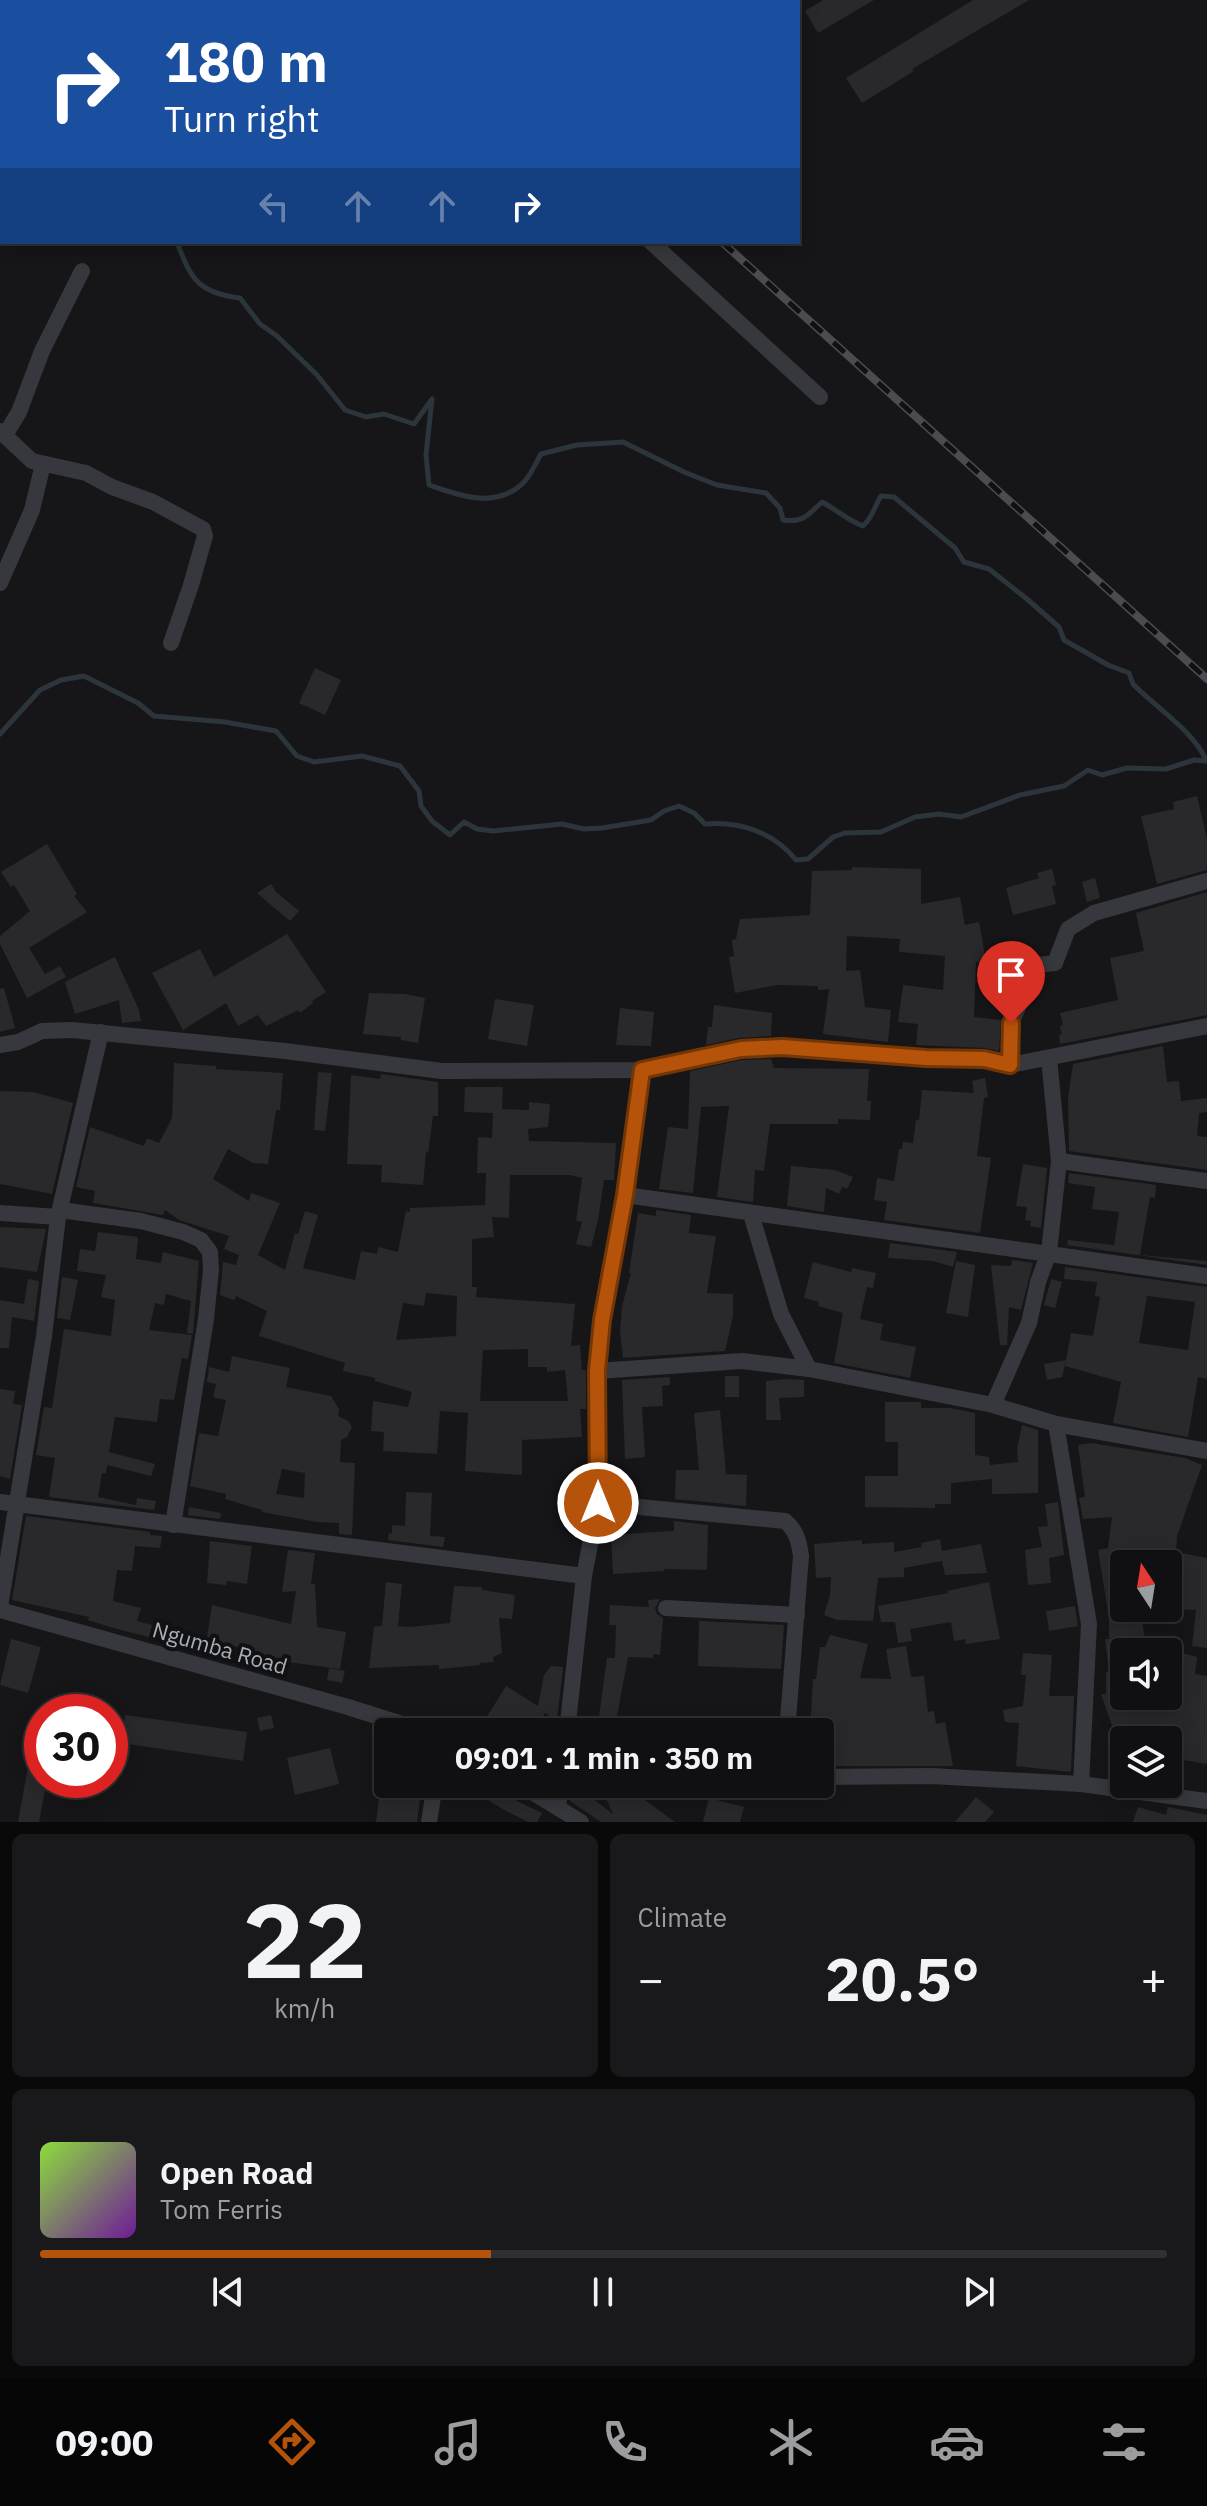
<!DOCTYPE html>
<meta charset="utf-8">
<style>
body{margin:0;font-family:"IBM Plex Sans",sans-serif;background:#19191b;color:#f1f3f6;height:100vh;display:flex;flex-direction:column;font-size:30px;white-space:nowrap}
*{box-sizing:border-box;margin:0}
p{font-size:26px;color:#9c9d9f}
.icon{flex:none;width:44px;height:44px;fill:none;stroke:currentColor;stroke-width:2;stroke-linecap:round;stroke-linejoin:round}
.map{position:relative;height:1822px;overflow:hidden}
.panel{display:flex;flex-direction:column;gap:12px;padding:12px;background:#09090a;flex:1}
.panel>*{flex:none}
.top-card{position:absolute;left:0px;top:0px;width:800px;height:244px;box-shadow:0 4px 20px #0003,0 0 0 2px #303032;background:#1a4fa0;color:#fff;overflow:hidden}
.needle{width:52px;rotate:348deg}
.fabs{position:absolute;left:1110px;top:1550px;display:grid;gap:16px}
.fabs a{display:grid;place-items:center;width:72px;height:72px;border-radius:8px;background:#101012;box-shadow:0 4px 20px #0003,0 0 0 2px #303032;font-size:40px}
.speed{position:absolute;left:24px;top:1694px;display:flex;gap:16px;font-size:40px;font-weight:700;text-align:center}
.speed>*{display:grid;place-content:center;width:104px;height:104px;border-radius:50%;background:#101012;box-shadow:0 4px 20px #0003,0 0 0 2px #303032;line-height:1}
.speed .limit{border:12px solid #d22;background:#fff;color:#111}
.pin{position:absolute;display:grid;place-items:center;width:68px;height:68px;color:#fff;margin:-82px -34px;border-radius:50% 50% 50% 0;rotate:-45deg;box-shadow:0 0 8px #0007}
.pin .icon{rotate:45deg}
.me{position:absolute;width:88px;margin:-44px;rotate:0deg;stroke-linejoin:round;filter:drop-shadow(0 0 6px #0008)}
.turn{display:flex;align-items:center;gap:28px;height:168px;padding:0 32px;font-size:36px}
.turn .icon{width:104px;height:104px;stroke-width:2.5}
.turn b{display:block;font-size:56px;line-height:68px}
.lanes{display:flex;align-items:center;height:76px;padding:0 32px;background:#0003;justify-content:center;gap:40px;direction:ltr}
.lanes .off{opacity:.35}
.big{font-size:60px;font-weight:800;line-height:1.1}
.panel .widget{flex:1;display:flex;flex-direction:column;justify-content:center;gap:12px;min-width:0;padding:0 28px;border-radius:12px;background:#19191b}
.panel .dial{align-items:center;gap:0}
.dial b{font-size:104px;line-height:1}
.song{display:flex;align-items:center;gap:24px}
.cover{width:96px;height:96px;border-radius:12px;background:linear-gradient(135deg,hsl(90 70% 55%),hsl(280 70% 35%))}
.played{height:8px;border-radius:4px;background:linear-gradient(90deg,#b45309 40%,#303032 40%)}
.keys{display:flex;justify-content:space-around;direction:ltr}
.heat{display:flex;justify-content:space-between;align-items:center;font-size:44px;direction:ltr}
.panel .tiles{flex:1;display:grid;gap:12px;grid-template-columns:1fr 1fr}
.widget:last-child{grid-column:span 2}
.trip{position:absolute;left:374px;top:1718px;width:460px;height:80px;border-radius:8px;background:#101012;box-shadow:0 4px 20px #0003,0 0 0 2px #303032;font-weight:800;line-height:80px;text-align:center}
.tab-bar{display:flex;height:128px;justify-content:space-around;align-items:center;background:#060607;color:#9c9d9f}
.tab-bar .icon{width:56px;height:56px}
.tab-bar .current{color:#b45309}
.tab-bar b{font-size:36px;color:#f1f3f6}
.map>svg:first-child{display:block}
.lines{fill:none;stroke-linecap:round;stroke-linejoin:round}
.stream{stroke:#2c353c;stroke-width:5}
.building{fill:#29292c;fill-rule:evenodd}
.street{stroke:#37383d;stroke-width:16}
.rail-casing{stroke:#4a4c52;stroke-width:8}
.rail{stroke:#111113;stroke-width:5;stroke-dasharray:15;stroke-linecap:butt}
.route-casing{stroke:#753606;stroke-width:20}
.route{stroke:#b45309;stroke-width:14}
.labels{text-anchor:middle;stroke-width:8;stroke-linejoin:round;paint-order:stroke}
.street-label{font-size:22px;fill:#a8adb8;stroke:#111113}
</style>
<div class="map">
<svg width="1207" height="1822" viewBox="0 0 1207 1822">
<rect width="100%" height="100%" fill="#161618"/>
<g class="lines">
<g class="stream">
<path d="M0,7L2,8"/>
<path d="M177,242C191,280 199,293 240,298L260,324L277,336L317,375L345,410L366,417L384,414L414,424L432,399L426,455L429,485C460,496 498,510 525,481C531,474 536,463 541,454L577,445L623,442L684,472L717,485L766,493L780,508L783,520C803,523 808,515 822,502C837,510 847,520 863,526C873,517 874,507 881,496L894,497L955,548L964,562L989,569L1027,599L1059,627L1064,640L1108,665L1129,673L1133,684C1153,705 1198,735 1206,761"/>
<path d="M0,734L40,690L61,680L84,676L138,703L154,716L225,722L276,731L297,756L314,762L362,756L400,766L419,791L421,806L432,821L450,835L464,822L477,829L493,831L562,824L584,829L602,828L651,820L664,811L679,806L694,813L705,824C740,821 773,832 796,860L808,859L833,837L845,833L881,832L915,817L939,814L961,817L1020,795L1064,786L1088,770L1102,775L1127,768L1166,769L1194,760L1207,761"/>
</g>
</g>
<g class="building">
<path d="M823,0H874L818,33L805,11Z"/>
<path d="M973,0H1029L912,69L914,71L862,103L846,78Z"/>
<path d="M315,668L341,680L325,715L299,703Z"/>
<path d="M1197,796L1207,839V870L1157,884L1141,816L1174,809L1173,802Z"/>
<path d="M47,844L77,894L74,896L87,912L29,948L45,974L60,966L66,977L27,998L0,944V936L30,911L14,885L11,887L1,872Z"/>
<path d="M852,867L921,869V904L960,897L965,925L979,922L986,961L976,962L974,1017L1001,1020L999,1051L984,1048L916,1045L918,1024L898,1022L903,985L943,990L945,956L899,952L900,939L847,936L846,971L860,970L865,1007L891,1010L888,1042L823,1034L829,989L818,990V986L777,985L735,993L729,957L734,956L732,940L736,939L740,919L810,915L812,871L852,870Z"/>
<path d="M1052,869L1056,885L1052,886L1056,904L1013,915L1006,888L1039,878L1037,873Z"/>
<path d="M1095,878L1100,898L1087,902L1082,882Z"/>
<path d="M271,884L276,892L299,911L290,921L257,893Z"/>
<path d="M1207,892V1015L1060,1044L1059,1035L1062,1034L1060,1026L1063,1025L1060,1013L1118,1000L1110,958L1144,951L1136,913Z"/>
<path d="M287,934L326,992L312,1001L313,1003L300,1013L298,1010L266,1026L258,1015L238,1026L226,1003L183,1030L152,973L200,949L214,977Z"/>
<path d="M115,957L139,1010L141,1021L122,1023L119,1000L75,1014L65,982Z"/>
<path d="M4,988L15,1028L0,1032V989Z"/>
<path d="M369,993L405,994L425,998L418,1043L401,1040V1037L363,1034Z"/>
<path d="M495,999L534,1005L527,1046L488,1039Z"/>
<path d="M714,1005L772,1013L771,1036L739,1038L706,1045L708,1027H712Z"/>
<path d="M620,1008L654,1012L651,1046L616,1045Z"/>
<path d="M1163,1046L1167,1082L1179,1081L1181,1101L1207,1098V1112L1199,1113L1197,1136L1207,1137V1170L1069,1151L1068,1098L1073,1064Z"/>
<path d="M771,1059L774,1068L869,1069L867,1101H871L870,1120L838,1119V1124H770L764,1171L755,1170L753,1202L717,1197L729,1106L701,1107L693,1193L659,1189L668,1127L688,1129L690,1071L742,1060Z"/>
<path d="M174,1063L216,1066V1069L283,1073L280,1110H276L268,1164L253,1163L228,1149L213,1179L249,1201L251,1193L280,1203L258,1255L285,1270L295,1233L298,1234L305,1211L318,1215L303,1268L355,1280L361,1251L377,1254L378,1247L398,1252L406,1211L410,1212V1208L485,1205L486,1173H477L478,1137L492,1138L493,1113L464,1112L465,1087H503L502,1109L529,1110V1102L550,1104L548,1127L528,1129L529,1141L616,1143L614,1180H604L598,1220L591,1247L576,1244L582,1222L576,1221L582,1178L570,1175H510L509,1218L492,1217L494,1237L472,1239V1287H477L476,1297L575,1304L571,1346L580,1345L582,1370H586V1409H580L582,1437L522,1440V1475L465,1471L468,1413L440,1411L437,1454L383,1451L384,1432L371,1431L373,1401L408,1407L412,1392L375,1381V1378L343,1371L345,1363L259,1336L267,1311L236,1296L234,1300L220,1295L223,1262L236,1265L239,1255L224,1249L229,1236L179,1220L165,1210L163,1215L93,1203L95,1191L76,1187L90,1127L144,1146L147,1138L159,1143L172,1118ZM426,1293L457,1296L456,1336L396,1340L403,1303L424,1306ZM528,1349V1367H547V1372L565,1370L568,1401H480L483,1350Z"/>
<path d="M318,1072L332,1073L325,1131L314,1130Z"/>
<path d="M381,1074L438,1082V1116H433L428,1153L426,1152L423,1185L381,1182L382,1165L347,1164L351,1075L380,1079Z"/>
<path d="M985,1078L988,1097L984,1098L977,1156L991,1158L980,1233L884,1220L887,1202L874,1200L877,1178L894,1181L899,1149H902L903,1142L913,1143L916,1120H919L922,1090L974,1093L972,1081Z"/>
<path d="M0,1091L34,1092L73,1103L52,1194L0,1184Z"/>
<path d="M1023,1164L1047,1168L1041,1228L1030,1226L1031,1221L1025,1220L1027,1207L1016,1206Z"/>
<path d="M791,1166L835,1170L853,1177L847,1189L842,1187L839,1194L826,1188L824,1212L787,1206Z"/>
<path d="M1069,1173L1156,1185L1155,1198L1150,1197L1140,1255L1207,1261V1265L1067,1245L1068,1240L1114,1245L1119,1212L1092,1209L1095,1187L1068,1183Z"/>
<path d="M656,1210L691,1215L689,1233L716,1236L707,1293L733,1294V1316L725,1351L621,1358H623L620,1331L622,1306L631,1273H629L638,1213L656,1216Z"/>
<path d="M0,1227L46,1229L37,1272L0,1267Z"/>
<path d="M98,1232L138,1237L136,1259L161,1263L163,1252L199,1261L193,1334L187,1333L191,1301L166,1294L164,1305L155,1303L149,1330L192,1335L188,1359L182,1358L174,1400L160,1399L157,1422L115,1417L109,1452L155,1464L151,1476L107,1465L106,1473H102L98,1497L136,1505L137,1498L156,1501L154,1510L49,1497L55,1458L36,1455L44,1407L52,1408L64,1329L111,1336L115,1300L101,1297L106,1275L77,1271L80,1249L95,1251Z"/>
<path d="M890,1243L957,1252L953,1267L933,1261L888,1258Z"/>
<path d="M1012,1260L1033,1263L1021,1310L1009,1307L1007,1345H1000L991,1265L1011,1266Z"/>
<path d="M956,1261L975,1265L968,1317L946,1313Z"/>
<path d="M813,1262L851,1272L852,1268L876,1273L873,1288L867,1287L860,1319L883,1324L880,1340L916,1347L910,1378L834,1363L843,1313L818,1306L819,1302L804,1298Z"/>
<path d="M1065,1267L1207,1287V1379L1198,1377L1188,1437L1113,1423L1121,1382L1065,1366L1071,1333L1093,1336L1100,1297L1095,1296L1097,1282L1064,1279ZM1147,1296L1195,1302L1188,1350L1139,1343Z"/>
<path d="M62,1277L78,1280L70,1320L57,1318Z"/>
<path d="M28,1279L39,1281L34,1321L12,1317L9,1348H0V1300L24,1304Z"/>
<path d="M1051,1279L1062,1282L1055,1308L1044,1305Z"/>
<path d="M232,1356L290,1368L286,1387L331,1396L339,1409L338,1416L348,1421L352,1427L347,1437L341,1440L340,1462L355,1463L352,1535L339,1534V1523L317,1522L262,1512V1510L225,1499L226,1494L190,1486L199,1433L218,1436L226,1400L213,1397L216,1384L207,1382L209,1367L229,1372ZM282,1469L305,1473L304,1498L276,1494Z"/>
<path d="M1066,1360L1062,1377L1047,1380L1044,1364Z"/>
<rect x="725" y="1376" width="14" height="21"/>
<path d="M670,1377V1385L662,1386L663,1406L642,1407L645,1457L625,1459L622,1380Z"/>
<path d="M786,1379L804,1380V1397L779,1398L781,1420H766V1381Z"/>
<path d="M0,1389L15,1391L13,1404L22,1405L10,1479L0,1476Z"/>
<path d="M885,1402H921V1408H950L975,1413V1455L989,1457L990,1465L1018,1462L1017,1448L1022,1425L1038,1430V1493L992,1494V1479L951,1483V1504H935V1508L865,1507V1476H898V1442H885Z"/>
<path d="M720,1410L726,1474L747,1475L746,1506L675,1499L676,1470H699L694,1413Z"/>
<path d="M1091,1443L1185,1458L1202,1465L1177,1536L1176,1552L1207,1558V1648L1192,1646L1196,1610L1168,1609V1564H1124V1608H1141L1146,1652H1124V1696H1130V1703L1151,1696L1152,1703L1154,1696H1168V1649L1197,1657L1195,1674L1207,1676V1764L1183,1760L1168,1765V1740H1117L1101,1694H1106V1672H1109L1105,1639H1109V1618L1098,1550L1108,1548L1112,1517L1083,1519L1079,1498L1085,1497L1078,1445Z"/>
<path d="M406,1492L432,1493L430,1536L445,1537L443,1547L388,1540L389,1533L392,1534V1525L405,1526Z"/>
<path d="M1058,1502L1064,1555L1049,1558L1051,1583L1028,1585L1025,1550L1042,1547L1038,1527L1048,1526L1045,1504Z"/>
<path d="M189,1507L221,1513L220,1519L188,1515Z"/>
<path d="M26,1516L150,1532V1535L162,1536L160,1548L135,1546L132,1571L117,1570L113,1601L141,1608L137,1621L190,1635L187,1647L110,1627L88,1620L89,1617L12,1600Z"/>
<path d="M674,1521L708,1525L707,1570L664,1569V1571L613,1574L611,1535L670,1531H674Z"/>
<path d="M940,1539L942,1551L981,1544L987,1573L945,1575L942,1561L904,1568V1577L878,1578L873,1621L837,1620L824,1615L830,1595L831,1577L816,1578L814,1544L862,1540V1544L894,1542V1552L922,1547L921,1543Z"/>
<path d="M210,1541L252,1546L247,1584L227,1581L226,1585L207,1583Z"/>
<path d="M288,1550L315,1553L311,1584H315L317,1627L346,1632L340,1669L288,1662L207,1638L212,1605L291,1624L296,1591L282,1592Z"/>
<path d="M386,1582L402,1584L398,1626L410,1627L450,1623L454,1586L482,1587V1590L515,1595L512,1619L499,1618L502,1653L493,1657L494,1662L480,1663V1665L439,1669V1665L369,1668L374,1627L382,1626Z"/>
<path d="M989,1582L1000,1639L966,1644L965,1639L954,1641L951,1622L910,1629L912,1641L898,1643L895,1622H881L878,1606L948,1593L947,1591Z"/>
<path d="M660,1599L655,1608L657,1614L663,1618L660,1655L653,1654V1658L628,1657L614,1732H597L607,1658H615L616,1625H609L610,1605L649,1607L648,1600Z"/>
<path d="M1075,1606L1078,1626L1049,1631L1046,1611Z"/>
<path d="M699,1621L784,1625L781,1669L698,1666Z"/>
<path d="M830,1635L868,1644L860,1678L891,1679L886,1649L906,1646L911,1677L924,1676L928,1712L934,1711L936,1724L945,1722L953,1766H820V1732H810L813,1679H816L820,1647H825Z"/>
<path d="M11,1639L41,1647L28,1693L0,1685Z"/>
<path d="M1023,1653L1052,1655L1049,1696H1074L1071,1772L1016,1766L1019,1723L1005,1722L1003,1710L1023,1706L1026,1675H1021Z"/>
<path d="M551,1666L563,1667L557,1721L545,1713L534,1730L527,1725L523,1732H498L483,1723L506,1686L538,1706L544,1675Z"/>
<path d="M329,1668L345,1671L342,1683L327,1680Z"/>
<path d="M125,1715L247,1732L243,1761L121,1743Z"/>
<path d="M271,1715L274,1728L260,1731L257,1718Z"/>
<path d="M35,1727L42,1728V1780H47L39,1822H18Z"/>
<path d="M330,1748L339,1784L295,1795L287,1758Z"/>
<path d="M381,1784H422L417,1822H376Z"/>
<path d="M463,1784H506L516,1795L513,1799L542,1813L537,1822H528L501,1808Z"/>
<path d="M573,1784L613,1814L600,1784H623L675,1822H601L570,1801Z"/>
<path d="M976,1797L994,1812L985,1822H955Z"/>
<path d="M709,1798L744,1807L740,1822H703Z"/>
<path d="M1138,1807L1166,1815L1168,1807L1207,1815V1822H1133Z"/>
</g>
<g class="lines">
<g class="street">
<path d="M378,0L381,2"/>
<path d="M651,242L820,397"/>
<path d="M0,431L32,461L86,473L112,487L153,502L203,529L205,536L191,585L171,643"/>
<path d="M5,435L19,412L42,351L82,271"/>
<path d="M0,583L32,510L43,464"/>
<path d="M0,1045L18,1042L42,1031L72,1030L285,1051L442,1071L642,1070L741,1049L782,1047L926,1058L984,1059L1010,1065L1207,1026"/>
<path d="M1010,1065L1011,1023L1037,965L1055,963L1068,929L1094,913L1207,881"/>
<path d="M1059,1161L1207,1181"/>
<path d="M625,1195L1207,1276"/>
<path d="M60,1210L141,1221L183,1232L201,1240L210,1252L211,1270L206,1319L173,1525"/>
<path d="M0,1213L58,1217"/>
<path d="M751,1214L781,1314L809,1369"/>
<path d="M597,1371L742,1361L809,1369L993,1405L1056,1424L1207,1451"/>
<path d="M993,1405L1029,1323L1038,1282L1049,1252L1059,1161L1049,1058"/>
<path d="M1056,1424L1089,1624L1081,1784"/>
<path d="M0,1502L584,1576"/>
<path d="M598,1503L785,1521C797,1531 799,1542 801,1556L787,1732"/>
<path d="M0,1607L44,1336L58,1217L101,1032"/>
<path d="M666,1608L797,1615"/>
<path d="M0,1610L348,1707L427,1732"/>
<path d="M567,1732L584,1576L598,1503L597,1371L602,1320L625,1195L642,1070"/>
<path d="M820,1777L931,1776L1081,1784L1207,1801"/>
<path d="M519,1784L581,1822"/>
<path d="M558,1807L561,1784"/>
<path d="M429,1822L435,1784"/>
</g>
<defs>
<g id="rail">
<path d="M464,0L466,2"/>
<path d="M722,242L1207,679"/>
</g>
</defs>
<use href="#rail" class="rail-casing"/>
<use href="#rail" class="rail"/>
</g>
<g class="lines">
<defs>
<path id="route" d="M598,1503L597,1371L602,1320L625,1195L642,1070L741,1049L782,1047L926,1058L984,1059L1010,1065L1011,1023"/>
</defs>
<use href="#route" class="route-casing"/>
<use href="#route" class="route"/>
</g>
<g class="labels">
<g class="street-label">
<text transform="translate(220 1648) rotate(16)" y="8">Ngumba Road</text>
</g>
</g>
</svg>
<div class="fabs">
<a><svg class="needle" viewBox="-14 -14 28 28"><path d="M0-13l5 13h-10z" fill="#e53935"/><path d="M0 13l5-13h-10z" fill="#9c9d9f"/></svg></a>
<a><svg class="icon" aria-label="sound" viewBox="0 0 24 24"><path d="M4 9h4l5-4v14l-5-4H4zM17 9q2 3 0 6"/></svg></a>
<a><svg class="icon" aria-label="layers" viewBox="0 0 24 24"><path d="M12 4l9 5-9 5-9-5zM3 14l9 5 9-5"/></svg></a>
</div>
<div class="speed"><div class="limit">30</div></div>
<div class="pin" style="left:1011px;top:1023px;background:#d93025"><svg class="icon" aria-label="arrive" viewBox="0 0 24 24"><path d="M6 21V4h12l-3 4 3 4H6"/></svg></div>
<svg class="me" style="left:598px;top:1503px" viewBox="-20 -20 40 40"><circle r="17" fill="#b45309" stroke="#fff" stroke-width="3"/><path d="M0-11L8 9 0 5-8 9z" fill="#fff"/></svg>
<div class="trip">09:01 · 1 min · 350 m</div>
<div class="top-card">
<div class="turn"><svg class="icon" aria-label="right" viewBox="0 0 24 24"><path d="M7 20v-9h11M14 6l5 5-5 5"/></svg><div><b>180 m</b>Turn right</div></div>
<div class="lanes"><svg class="icon off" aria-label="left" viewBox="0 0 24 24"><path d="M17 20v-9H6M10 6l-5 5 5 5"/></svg><svg class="icon off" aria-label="ahead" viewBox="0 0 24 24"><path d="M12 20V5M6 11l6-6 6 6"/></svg><svg class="icon off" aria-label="ahead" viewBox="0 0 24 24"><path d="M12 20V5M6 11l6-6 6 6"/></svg><svg class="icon" aria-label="right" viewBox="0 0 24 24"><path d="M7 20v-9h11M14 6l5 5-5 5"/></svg></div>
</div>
</div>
<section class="panel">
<div class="tiles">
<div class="widget dial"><b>22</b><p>km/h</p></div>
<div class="widget"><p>Climate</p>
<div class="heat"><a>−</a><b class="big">20.5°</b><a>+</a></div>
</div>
<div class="widget">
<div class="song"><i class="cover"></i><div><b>Open Road</b><p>Tom Ferris</p></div></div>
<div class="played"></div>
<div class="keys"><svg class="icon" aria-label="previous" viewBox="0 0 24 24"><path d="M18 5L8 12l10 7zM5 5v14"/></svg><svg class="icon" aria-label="pause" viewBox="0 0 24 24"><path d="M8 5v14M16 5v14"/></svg><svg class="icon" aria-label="next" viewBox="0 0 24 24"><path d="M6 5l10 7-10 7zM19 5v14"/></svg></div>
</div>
</div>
</section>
<nav class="tab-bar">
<b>09:00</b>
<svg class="icon current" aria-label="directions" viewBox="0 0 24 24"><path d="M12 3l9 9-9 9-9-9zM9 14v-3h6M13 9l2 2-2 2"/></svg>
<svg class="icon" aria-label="music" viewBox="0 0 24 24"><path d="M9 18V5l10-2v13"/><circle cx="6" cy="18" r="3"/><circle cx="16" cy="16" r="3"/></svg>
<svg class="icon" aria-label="phone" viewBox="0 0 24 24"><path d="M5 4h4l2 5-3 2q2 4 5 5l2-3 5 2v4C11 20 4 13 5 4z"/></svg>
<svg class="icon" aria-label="climate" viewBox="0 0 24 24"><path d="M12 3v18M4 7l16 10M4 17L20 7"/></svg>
<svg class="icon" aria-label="car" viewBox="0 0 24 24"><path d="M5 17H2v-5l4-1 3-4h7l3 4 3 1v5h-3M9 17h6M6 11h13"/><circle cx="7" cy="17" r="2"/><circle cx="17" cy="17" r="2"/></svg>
<svg class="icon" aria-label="filters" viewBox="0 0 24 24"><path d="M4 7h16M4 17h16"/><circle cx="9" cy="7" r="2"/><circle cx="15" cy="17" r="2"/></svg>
</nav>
